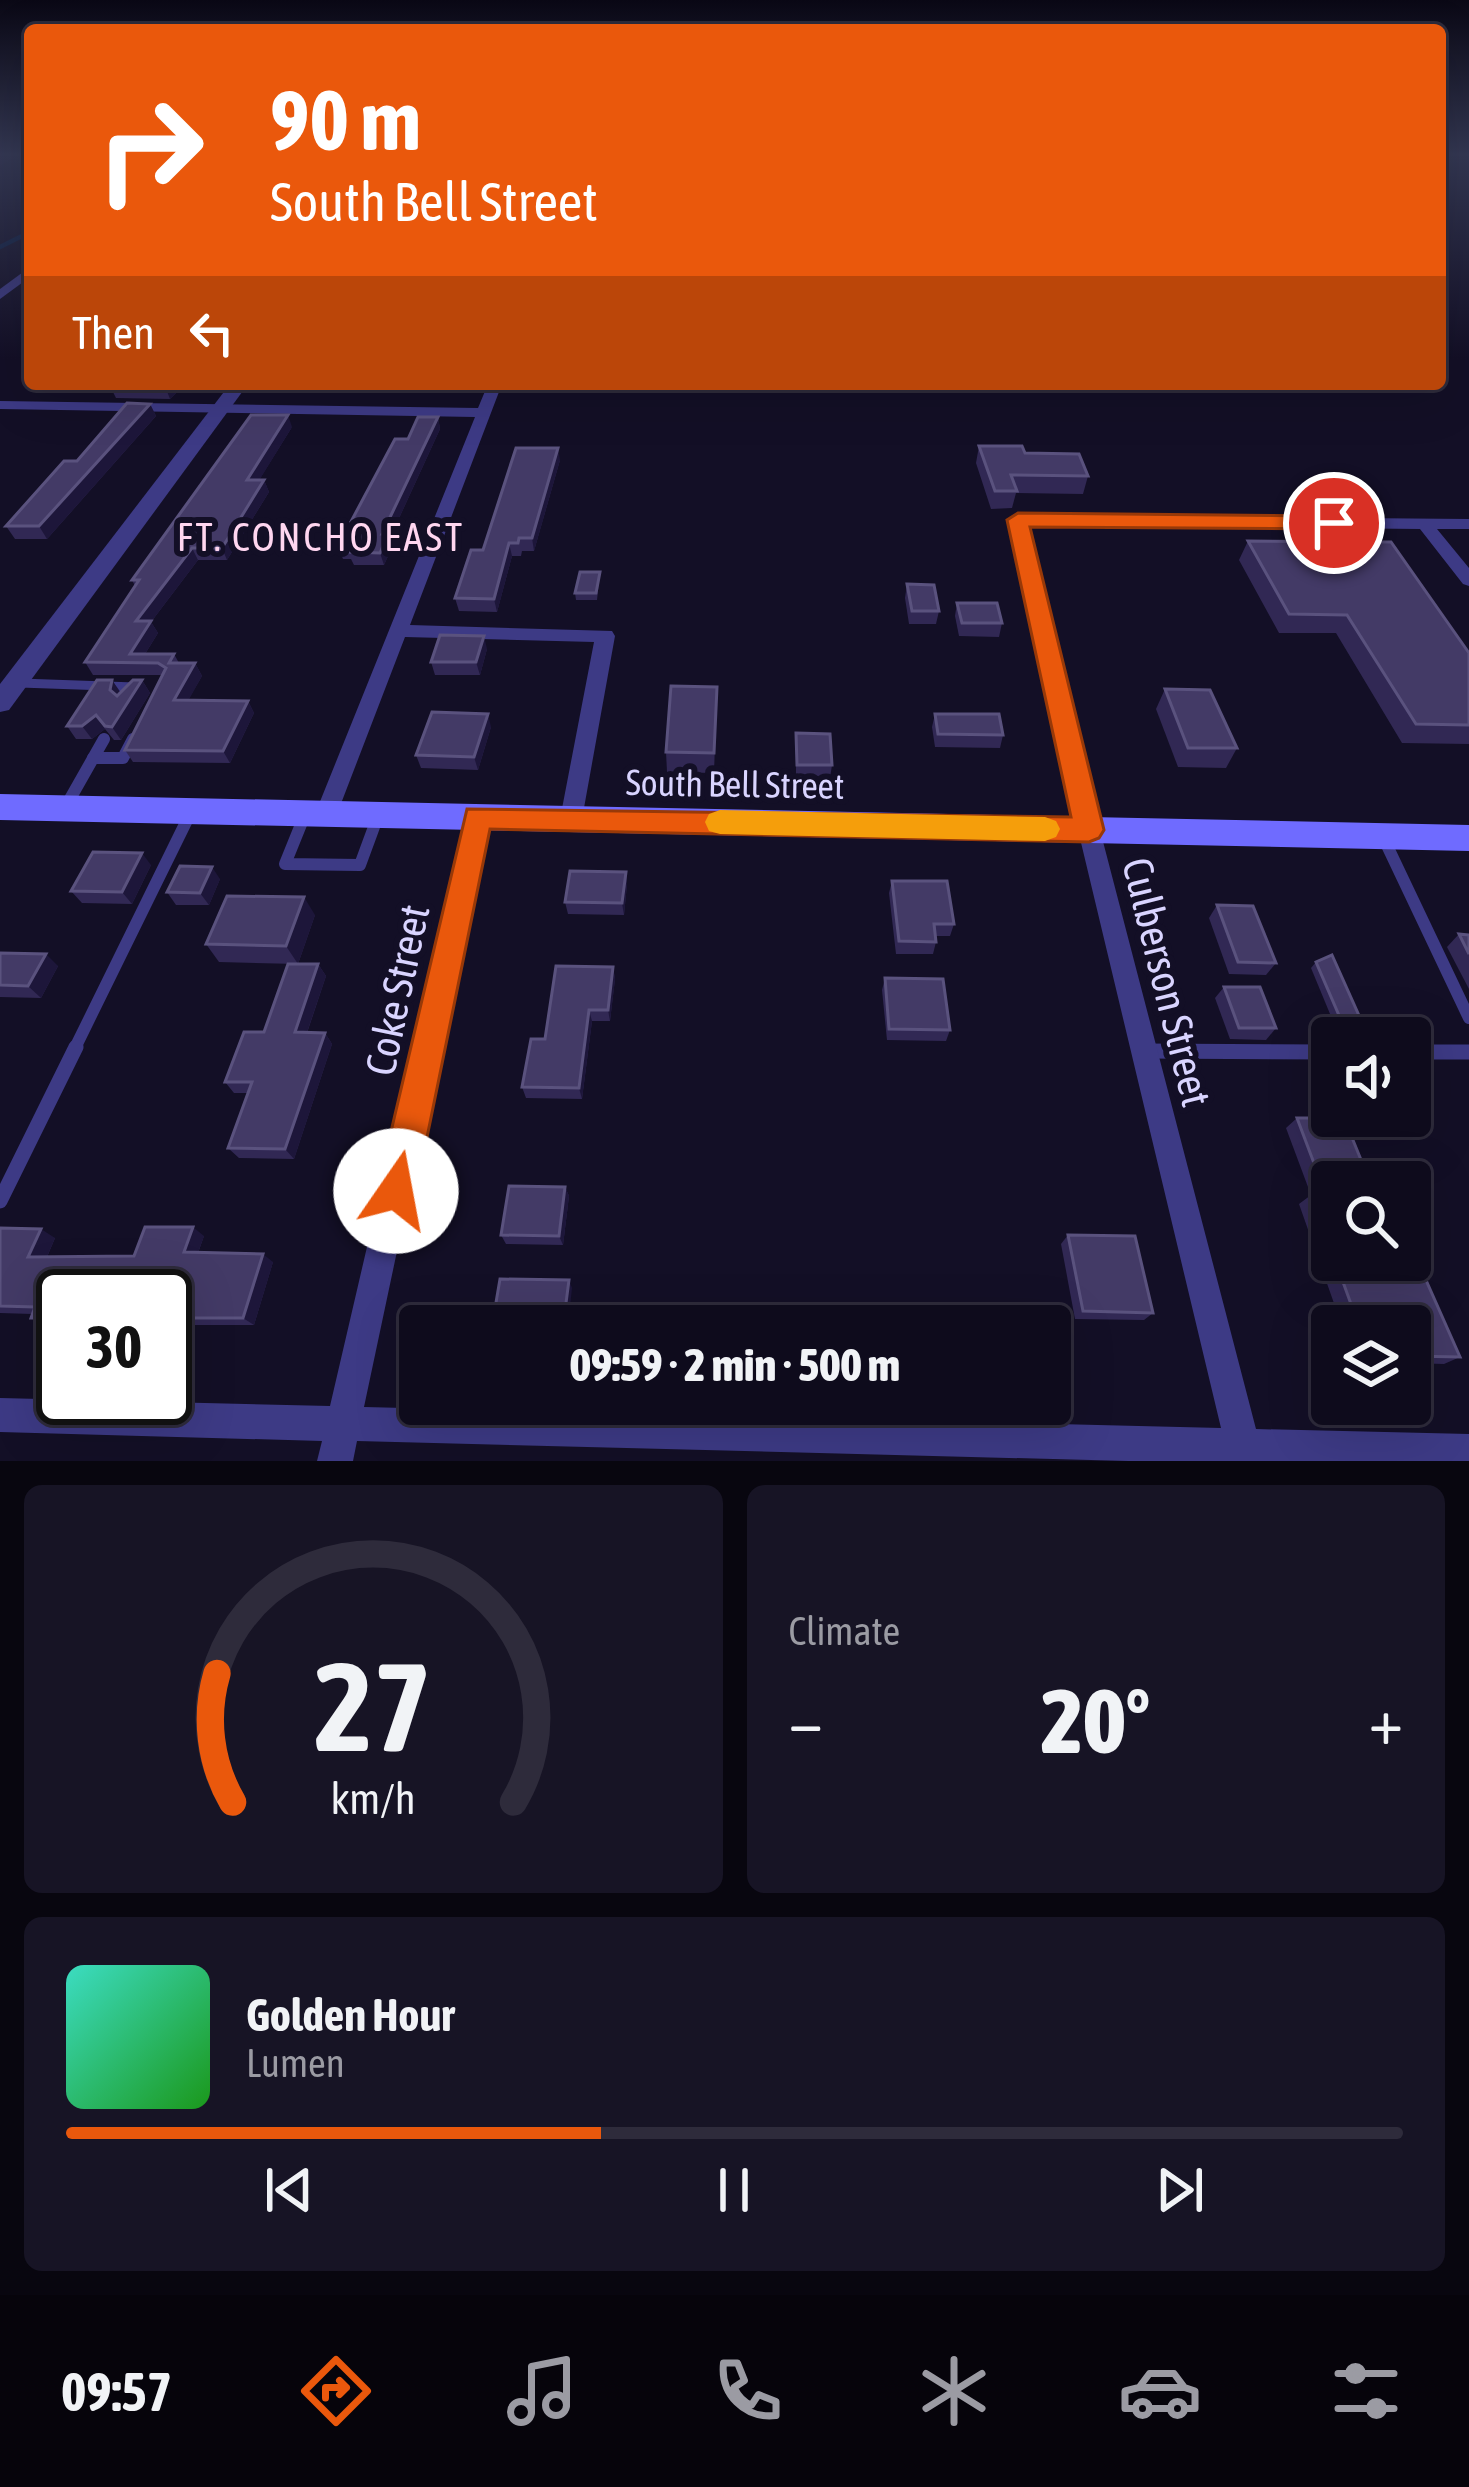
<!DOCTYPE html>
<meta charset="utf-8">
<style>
body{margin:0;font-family:"Asap Condensed",sans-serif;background:#171425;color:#f1f3f6;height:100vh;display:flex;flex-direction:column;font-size:45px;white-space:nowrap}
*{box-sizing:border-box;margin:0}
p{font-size:39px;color:#9b9ba3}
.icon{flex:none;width:66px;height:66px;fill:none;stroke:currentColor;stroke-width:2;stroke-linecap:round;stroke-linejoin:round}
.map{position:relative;height:1461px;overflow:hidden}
.sheet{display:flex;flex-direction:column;gap:24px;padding:24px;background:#08060f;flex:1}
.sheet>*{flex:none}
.hud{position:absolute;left:24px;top:24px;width:1422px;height:366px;border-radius:12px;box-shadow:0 12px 48px #0002,0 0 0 3px #2e2b3b;background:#ea580c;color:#fff;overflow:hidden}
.fabs{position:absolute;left:1311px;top:1017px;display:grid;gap:24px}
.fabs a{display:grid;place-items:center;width:120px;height:120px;border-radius:12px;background:#0e0b1c;box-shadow:0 12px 48px #0002,0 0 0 3px #2e2b3b;font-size:60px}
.speed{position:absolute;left:36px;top:1269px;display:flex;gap:24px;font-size:60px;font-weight:700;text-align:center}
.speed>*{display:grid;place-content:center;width:156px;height:156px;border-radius:50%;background:#0e0b1c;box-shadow:0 12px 48px #0002,0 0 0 3px #2e2b3b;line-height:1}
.speed .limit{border:6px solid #111;border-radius:18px;background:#fff;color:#111}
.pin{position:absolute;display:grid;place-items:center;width:102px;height:102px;color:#fff;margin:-51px;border:6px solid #fff;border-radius:50%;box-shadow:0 3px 12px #0007}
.me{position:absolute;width:132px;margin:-66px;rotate:12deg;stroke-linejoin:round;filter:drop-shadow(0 0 9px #0008)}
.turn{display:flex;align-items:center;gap:42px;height:252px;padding:0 48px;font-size:54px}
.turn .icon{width:156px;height:156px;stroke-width:2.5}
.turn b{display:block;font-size:84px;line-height:102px}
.then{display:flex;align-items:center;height:114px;padding:0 48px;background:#0003;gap:24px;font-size:45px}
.big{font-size:90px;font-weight:800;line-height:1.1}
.sheet .widget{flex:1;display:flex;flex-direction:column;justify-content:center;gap:18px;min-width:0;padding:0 42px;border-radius:18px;background:#171425}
.sheet .dial{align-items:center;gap:0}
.dial svg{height:312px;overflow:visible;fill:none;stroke:#2e2b3b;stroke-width:7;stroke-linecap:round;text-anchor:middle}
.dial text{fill:#f1f3f6;stroke:none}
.song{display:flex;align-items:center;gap:36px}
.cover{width:144px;height:144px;border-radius:18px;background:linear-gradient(135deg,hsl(170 70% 55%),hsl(120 70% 35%))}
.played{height:12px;border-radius:6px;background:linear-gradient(90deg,#ea580c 40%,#2e2b3b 40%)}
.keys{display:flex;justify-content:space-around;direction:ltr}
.heat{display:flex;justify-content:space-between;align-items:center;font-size:66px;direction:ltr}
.sheet .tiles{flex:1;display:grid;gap:24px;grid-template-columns:1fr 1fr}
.widget:last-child{grid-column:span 2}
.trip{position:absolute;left:399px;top:1305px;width:672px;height:120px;border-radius:12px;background:#0e0b1c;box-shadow:0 12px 48px #0002,0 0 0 3px #2e2b3b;font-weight:800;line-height:120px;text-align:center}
.tab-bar{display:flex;height:192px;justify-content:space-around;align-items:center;background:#06040b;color:#9b9ba3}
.tab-bar .icon{width:84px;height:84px}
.tab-bar .on{color:#ea580c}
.tab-bar b{font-size:54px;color:#f1f3f6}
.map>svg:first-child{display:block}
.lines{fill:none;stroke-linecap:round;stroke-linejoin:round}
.stream{stroke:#0a1f44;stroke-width:4.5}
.service-far2{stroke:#3d3a85;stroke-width:9}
.service-far1{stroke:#3d3a85;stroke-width:12}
.service{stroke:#3d3a85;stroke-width:15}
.minor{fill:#3d3a85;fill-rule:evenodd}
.tertiary{fill:#3d3a85;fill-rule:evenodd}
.secondary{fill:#6f6bff;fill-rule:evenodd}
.wall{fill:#312854}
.shaded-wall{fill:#1d163a}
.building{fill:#433a66;stroke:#5a527e;stroke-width:3}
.route{fill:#ea580c;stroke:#983908;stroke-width:3}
.slow{fill:#f59e0b}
.labels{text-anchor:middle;stroke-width:12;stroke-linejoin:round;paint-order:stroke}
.street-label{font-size:36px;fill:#d9d4ff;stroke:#130f26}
.neighbourhood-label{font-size:39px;letter-spacing:3px;fill:#ffd6f0;stroke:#130f26}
.near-street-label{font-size:42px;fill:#d9d4ff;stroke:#130f26}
</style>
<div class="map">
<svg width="1469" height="1461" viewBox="0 0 1469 1461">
<rect width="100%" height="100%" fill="#130f26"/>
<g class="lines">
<path class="stream" d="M0,247L30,232"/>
<path class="service-far2" d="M20,683L135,687"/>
<g class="service-far1">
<path d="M93,758H123L133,739"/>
<path d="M66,806L104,739"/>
<path d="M304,817L285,864L360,865L378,816"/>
<path d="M1383,837L1469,1018"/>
<path d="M74,1050L189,816"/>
</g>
<g class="service">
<path d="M1144,1051L1332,1052"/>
<path d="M1410,1052H1469"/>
<path d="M0,1201L76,1047"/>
</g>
<g class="minor">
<path d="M30,267V277L0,299V289Z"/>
<path d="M488,384H502L410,625L612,631L615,636L582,819L579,825L571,828L563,825L560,819L594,642L405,637L337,814L334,820H318L315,814L475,417L0,409V401L478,408Z"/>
<path d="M1018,515L1469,519V529H1437L1469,568V586L1463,584L1420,529L1028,525L1100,830L1256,1429L1469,1434V1461H1128L357,1441L353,1461H317L322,1441L0,1432V1398L330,1406L467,817L470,811L478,808L486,811L489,817L364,1407L1221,1428L1078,830L1010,520Z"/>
</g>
<path class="tertiary" d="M230,384H248L9,710L0,712V684Z"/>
<path class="secondary" d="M0,794L1469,825V851L0,820Z"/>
</g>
<g class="wall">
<path d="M112,384H185L170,399L116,398L110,386Z"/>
<path d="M150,404L156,416L47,539H15L6,526L77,461Z"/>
<path d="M438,417L440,429L389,540L392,547L384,565H354L351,559H343L338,546L408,439Z"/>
<path d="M292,427L259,480H264L269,492L227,560H198L151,622L158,633L145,654H174L179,663H195L202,676L188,700L248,701L254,713L230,763L133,762L125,750L162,675H93L85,662L135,586L132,580Z"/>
<path d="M979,446L1025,453L1088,476L1083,494L1016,493L1012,508L991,509L976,463Z"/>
<path d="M560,460L534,551H522L521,556H512L497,612L459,611L455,598L483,550Z"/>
<path d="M1248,541L1469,653V744L1402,743L1336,633H1279L1239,560Z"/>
<path d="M600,572L597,600H576L575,593Z"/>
<path d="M907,584L939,611L936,624H909L905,598Z"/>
<path d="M957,603L1002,623L999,637L959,636L955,616Z"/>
<path d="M487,649L480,675H435L431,662Z"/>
<path d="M112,680L120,693L142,680L150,693L121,740H114L105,729L92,739H76L67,726Z"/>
<path d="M717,687L714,773L667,772L666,752Z"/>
<path d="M1165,689L1237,748L1226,768L1178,767L1156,709Z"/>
<path d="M935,714L1003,735L1000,748L935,747L932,727Z"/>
<path d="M491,727L478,770L421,768L416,755Z"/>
<path d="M796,733L832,765L830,778H796Z"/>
<path d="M151,865L132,904L82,903L71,891Z"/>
<path d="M626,872L627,884L624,915L568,914L565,902Z"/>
<path d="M220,879L209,905H176L167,892Z"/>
<path d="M892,881L954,924L950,936H936V942L933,954H896L889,893Z"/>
<path d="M1217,905L1276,963L1266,975L1229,974L1209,918Z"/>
<path d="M315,915L298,964L219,962L206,944Z"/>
<path d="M1459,934L1469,935V989L1447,947Z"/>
<path d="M0,953L58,966L41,998L0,997Z"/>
<path d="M1316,962L1361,1020L1355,1026H1335L1311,968Z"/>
<path d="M318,964L326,976L307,1033H325L332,1044L294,1159L239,1158L228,1148L248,1093H234L225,1082Z"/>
<path d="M613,967L615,979L610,1021H592L582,1099L526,1098L522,1087L545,1039Z"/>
<path d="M885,978L950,1030L946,1041L887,1040L882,990Z"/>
<path d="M1224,987L1276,1028L1266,1040L1230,1039L1215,998Z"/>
<path d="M1297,1118L1332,1182V1260H1410L1460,1357L1444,1364L1410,1363V1326H1342L1299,1204L1311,1195L1286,1128Z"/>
<path d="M565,1187L569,1196L563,1245L506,1244L501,1235Z"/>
<path d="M0,1228L55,1238L47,1257L134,1256L204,1236L198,1253L273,1262L254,1325H165V1296H63V1325H46L31,1318L32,1314L0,1313Z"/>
<path d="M1068,1235L1153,1313L1144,1320L1075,1319L1061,1244Z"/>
</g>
<g class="shaded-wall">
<path d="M0,155H17L0,166Z"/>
<path d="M168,384H185L170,399L165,386Z"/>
<path d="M150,404L156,416L47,539L39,526Z"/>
<path d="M288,415L292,427L252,492L247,480Z"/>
<path d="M438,417L440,429L389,540L392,547L384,565L380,553L382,534Z"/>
<path d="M558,448L560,460L534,551L532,538Z"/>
<path d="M264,480L269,492L227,560L222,548Z"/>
<path d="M509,543L512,556L497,612L494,599Z"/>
<path d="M192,548L198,560L151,622L158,633L140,662L130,654L136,621Z"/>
<path d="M484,636L487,649L480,675L476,662Z"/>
<path d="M195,663L202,676L182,712L174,700Z"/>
<path d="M112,680L121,693L119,704L110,690Z"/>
<path d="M142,680L150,693L121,740L112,727Z"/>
<path d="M248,701L254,713L230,763L223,751Z"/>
<path d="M488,714L491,727L478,770L474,757Z"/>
<path d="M96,715L105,729L92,739L82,726Z"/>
<path d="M142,853L151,865L132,904L122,892Z"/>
<path d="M212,867L220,879L209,905L200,893Z"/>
<path d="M626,872L627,884L624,915L622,903Z"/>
<path d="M304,897L315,915L298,964L286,946Z"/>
<path d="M46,954L58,966L41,998L28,986Z"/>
<path d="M318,964L326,976L303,1044L295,1032Z"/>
<path d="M613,967L615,979L610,1021L608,1010Z"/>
<path d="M589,1010L592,1021L582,1099L579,1088Z"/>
<path d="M325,1033L332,1044L294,1159L285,1149Z"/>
<path d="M565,1187L569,1196L563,1245L559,1236Z"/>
<path d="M193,1227L204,1236L195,1261L184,1252Z"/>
<path d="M41,1229L55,1238L43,1266L28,1257Z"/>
<path d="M263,1254L273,1262L254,1325L243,1318Z"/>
<path d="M569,1280L572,1288L568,1326H563Z"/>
</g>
<g class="building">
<path d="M112,384H168L165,386H110Z"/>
<path d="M127,403L150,404L39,526H6L64,461H77Z"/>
<path d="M251,415H288L247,480H264L222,548H192L136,621H151L130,654H174L169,663H195L174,700L248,701L223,751L125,750L166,668L158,663L85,662L139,580H132Z"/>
<path d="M418,417H438L382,534H388L380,553L349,552L352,546H338L395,439H408Z"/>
<path d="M979,446H1022L1025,453L1079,454L1088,476L1011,475L1017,491H995Z"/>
<path d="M516,448H558L532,538H519L518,543H509L494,599L455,598L471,550H483Z"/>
<path d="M1248,541L1391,542L1469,653V725L1416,724L1347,615L1289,614Z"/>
<path d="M580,572H600L596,593H575Z"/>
<path d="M907,584L934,585L939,611H912Z"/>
<path d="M957,603H997L1002,623H962Z"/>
<path d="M440,635L484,636L476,662H431Z"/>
<path d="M97,680H112L110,690L117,696L133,680H142L112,727L105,726L96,715L82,726H67Z"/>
<path d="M671,686L717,687L714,753L666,752Z"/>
<path d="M1165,689L1210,690L1237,748H1188Z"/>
<path d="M432,712L488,714L474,757L416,755Z"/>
<path d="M935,714H999L1003,735L938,734Z"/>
<path d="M796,733L830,734L832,765H797Z"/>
<path d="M93,852L142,853L122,892L71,891Z"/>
<path d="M180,866L212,867L200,893L167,892Z"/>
<path d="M570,871L626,872L622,903L565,902Z"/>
<path d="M892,881H947L954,924H934L936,942L899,941Z"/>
<path d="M227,896L304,897L286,946L206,944Z"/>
<path d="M1217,905L1253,906L1276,963L1238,962Z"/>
<path d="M1459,934L1469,935V954Z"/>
<path d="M0,953L46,954L28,986L0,985Z"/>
<path d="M1332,955L1361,1020H1341L1316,962Z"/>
<path d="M288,964H318L295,1032L325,1033L285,1149L228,1148L252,1082H225L244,1032H264Z"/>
<path d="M556,966L613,967L608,1010H589L579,1088L522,1087L531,1039H545Z"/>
<path d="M885,978L943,979L950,1030L889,1029Z"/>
<path d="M1224,987H1260L1276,1028H1239Z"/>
<path d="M1297,1118H1344L1370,1182H1332V1253L1311,1195H1326Z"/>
<path d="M509,1186L565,1187L559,1236L501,1235Z"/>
<path d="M145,1227H193L184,1252L263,1254L243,1318H165V1296H63V1318H31L35,1307L0,1306V1228L41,1229L28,1257L134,1256Z"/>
<path d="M1068,1235L1135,1236L1153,1313L1083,1311Z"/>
<path d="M1410,1244L1460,1357L1410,1356V1326H1359L1335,1260H1410Z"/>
<path d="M500,1279L569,1280L563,1326H492Z"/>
</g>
<linearGradient id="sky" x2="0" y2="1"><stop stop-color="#0a0815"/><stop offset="0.43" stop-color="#333752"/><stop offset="1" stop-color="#333752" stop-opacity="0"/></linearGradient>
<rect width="1469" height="359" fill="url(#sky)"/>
<path class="route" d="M1018,513L1334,516L1344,523L1334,529L1030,527L1104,830L1099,838L1089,842L490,829L416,1191L410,1205L396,1211L382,1205L377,1191L467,809L1071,817L1007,520Z"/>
<path class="slow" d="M720,810L1045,817L1056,821L1060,829L1056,837L1045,841L720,834L709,831L705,822L709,814Z"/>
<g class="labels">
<g class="street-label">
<text transform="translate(735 784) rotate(1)" y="13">South Bell Street</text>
</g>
<g class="neighbourhood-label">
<text x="321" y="551">FT. CONCHO EAST</text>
</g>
<g class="near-street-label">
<text transform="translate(1167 982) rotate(76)" y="15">Culberson Street</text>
<text transform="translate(397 990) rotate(-78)" y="15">Coke Street</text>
</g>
</g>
</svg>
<div class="fabs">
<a><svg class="icon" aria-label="sound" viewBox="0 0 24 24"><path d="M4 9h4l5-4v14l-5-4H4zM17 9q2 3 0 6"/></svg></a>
<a><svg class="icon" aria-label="search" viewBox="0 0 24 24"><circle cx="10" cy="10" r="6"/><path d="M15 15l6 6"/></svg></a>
<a><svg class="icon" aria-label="layers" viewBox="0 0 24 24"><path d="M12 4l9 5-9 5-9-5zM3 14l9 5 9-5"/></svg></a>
</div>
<div class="speed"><div class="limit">30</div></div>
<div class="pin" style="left:1334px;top:523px;background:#d93025"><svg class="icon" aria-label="arrive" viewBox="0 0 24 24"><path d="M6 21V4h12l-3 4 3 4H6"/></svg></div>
<svg class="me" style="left:396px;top:1191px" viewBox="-20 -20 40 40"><circle r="19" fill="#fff"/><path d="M0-13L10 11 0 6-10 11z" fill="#ea580c"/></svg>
<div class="trip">09:59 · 2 min · 500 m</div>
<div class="hud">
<div class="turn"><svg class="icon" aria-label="right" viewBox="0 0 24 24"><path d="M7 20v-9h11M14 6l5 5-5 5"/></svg><div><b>90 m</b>South Bell Street</div></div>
<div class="then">Then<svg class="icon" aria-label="left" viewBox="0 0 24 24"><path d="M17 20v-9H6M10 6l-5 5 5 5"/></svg></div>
</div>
</div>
<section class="sheet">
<div class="tiles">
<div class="widget dial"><svg viewBox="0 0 100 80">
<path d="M14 69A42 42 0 1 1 86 69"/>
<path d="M14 69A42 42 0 0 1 10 36" stroke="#ea580c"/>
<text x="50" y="56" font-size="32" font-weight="700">27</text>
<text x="50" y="72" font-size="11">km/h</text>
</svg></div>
<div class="widget"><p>Climate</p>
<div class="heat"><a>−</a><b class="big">20°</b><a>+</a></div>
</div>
<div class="widget">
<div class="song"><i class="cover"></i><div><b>Golden Hour</b><p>Lumen</p></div></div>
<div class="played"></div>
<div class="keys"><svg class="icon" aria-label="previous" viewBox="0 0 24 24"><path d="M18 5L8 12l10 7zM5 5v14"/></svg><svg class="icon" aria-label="pause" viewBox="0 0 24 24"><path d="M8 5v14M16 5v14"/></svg><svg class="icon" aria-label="next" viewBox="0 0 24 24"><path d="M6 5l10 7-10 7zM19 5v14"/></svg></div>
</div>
</div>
</section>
<nav class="tab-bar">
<b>09:57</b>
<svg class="icon on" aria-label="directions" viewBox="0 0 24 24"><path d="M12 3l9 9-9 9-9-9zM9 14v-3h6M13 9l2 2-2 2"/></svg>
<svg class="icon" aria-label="music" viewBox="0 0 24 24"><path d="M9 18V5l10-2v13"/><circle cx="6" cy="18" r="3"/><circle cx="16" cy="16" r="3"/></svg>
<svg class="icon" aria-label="phone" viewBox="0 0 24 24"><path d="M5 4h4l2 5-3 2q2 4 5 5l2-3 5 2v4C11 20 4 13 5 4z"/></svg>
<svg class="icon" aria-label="climate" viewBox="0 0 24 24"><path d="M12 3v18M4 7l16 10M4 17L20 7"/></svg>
<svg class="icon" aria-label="car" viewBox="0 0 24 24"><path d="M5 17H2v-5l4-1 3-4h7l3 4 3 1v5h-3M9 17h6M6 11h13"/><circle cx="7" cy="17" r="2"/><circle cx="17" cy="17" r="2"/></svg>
<svg class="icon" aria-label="filters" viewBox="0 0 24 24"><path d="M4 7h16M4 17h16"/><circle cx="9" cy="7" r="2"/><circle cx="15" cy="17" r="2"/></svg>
</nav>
